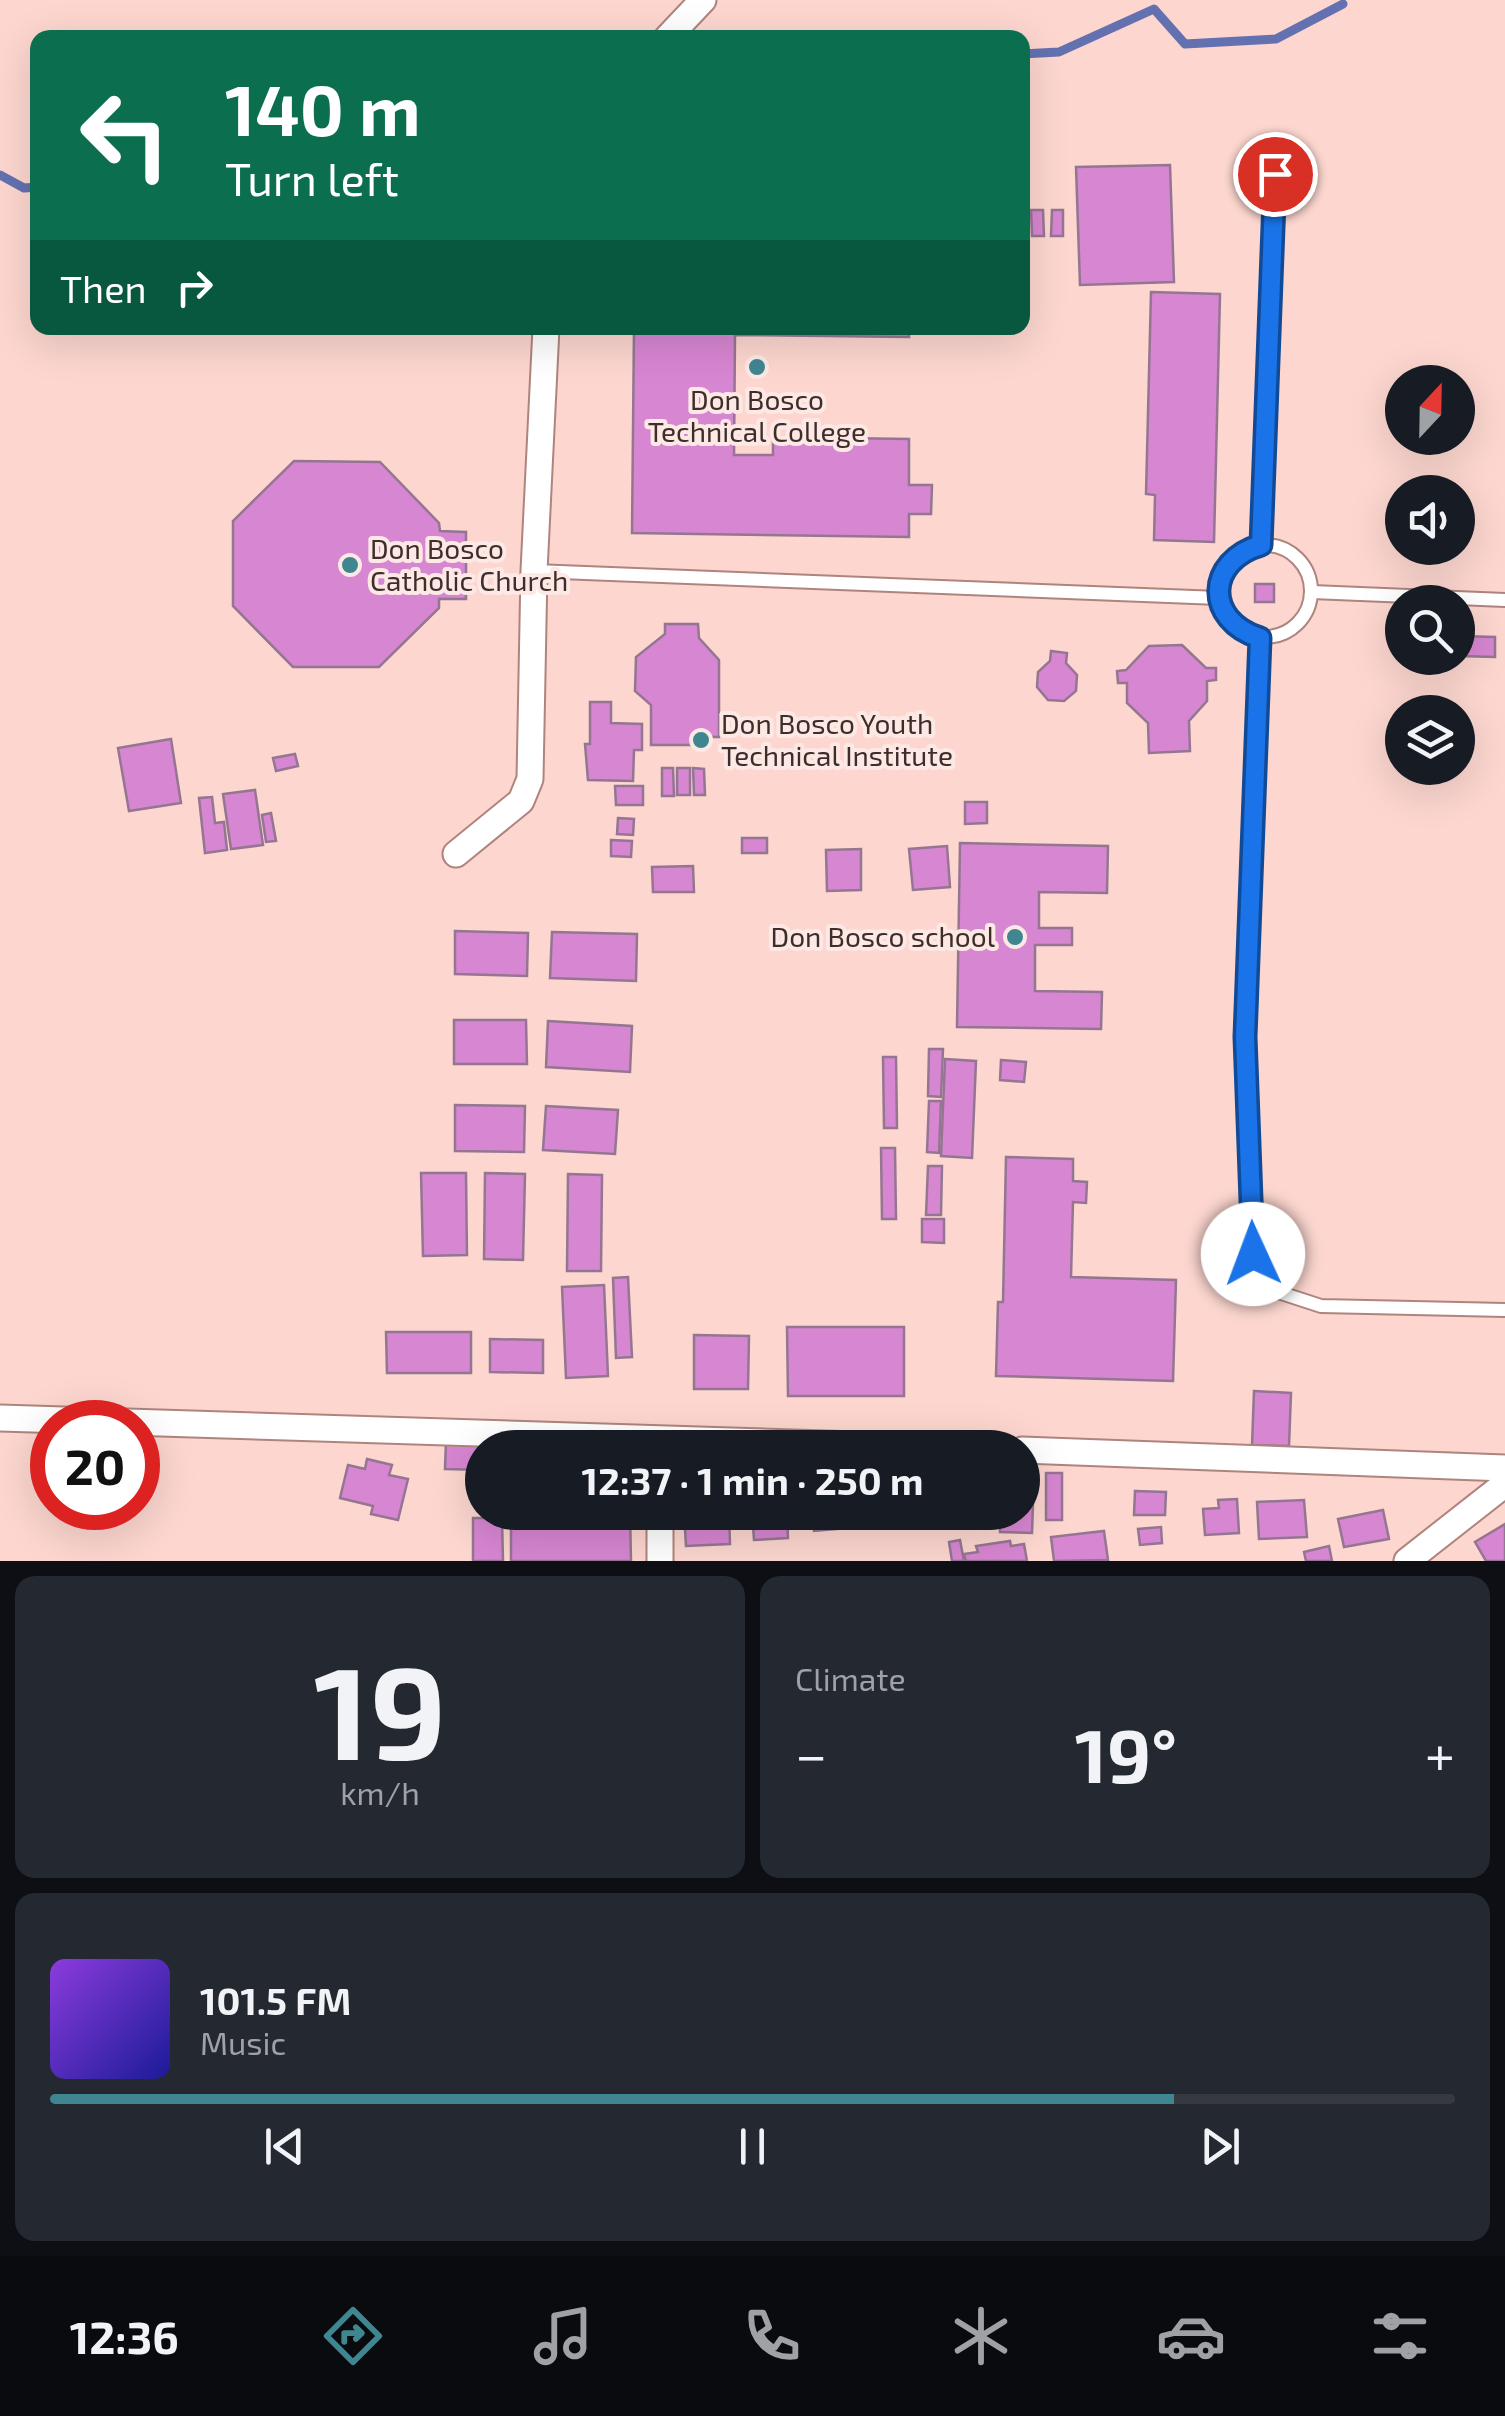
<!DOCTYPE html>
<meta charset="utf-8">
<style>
body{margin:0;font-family:"Exo 2",sans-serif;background:#242831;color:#f1f3f6;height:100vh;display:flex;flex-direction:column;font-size:38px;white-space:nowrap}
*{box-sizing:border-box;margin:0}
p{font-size:32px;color:#9ea1a6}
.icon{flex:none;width:55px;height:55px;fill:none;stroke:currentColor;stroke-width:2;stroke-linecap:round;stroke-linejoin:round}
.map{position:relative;height:1561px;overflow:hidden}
.sheet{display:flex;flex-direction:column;gap:15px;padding:15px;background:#0d0f14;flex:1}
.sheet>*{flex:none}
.top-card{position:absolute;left:30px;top:30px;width:1000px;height:305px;border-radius:20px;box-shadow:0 10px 40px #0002;background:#0b6e4f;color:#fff;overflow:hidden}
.needle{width:65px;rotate:22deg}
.buttons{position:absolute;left:1385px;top:365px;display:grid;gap:20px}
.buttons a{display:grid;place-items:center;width:90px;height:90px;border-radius:50%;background:#171b24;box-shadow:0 10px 40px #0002;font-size:50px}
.speed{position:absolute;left:30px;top:1400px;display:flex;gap:20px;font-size:50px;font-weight:700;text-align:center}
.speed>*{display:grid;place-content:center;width:130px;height:130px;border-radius:50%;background:#171b24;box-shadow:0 10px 40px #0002;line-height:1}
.speed .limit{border:15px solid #d22;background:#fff;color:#111}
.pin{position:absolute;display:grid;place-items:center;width:85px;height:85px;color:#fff;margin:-42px;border:5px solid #fff;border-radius:50%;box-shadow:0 2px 10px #0007}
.me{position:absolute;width:110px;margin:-55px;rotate:358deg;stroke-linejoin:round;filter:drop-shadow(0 0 8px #0008)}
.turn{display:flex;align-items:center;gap:35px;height:210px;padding:0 30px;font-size:45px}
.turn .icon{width:130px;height:130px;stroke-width:2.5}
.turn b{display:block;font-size:70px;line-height:85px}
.then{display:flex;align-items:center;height:95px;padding:0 30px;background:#0003;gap:20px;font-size:38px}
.big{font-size:75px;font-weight:700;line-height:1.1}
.sheet .tile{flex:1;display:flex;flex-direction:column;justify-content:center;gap:15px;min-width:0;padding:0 35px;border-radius:20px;background:#242831}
.sheet .dial{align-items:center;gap:0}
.dial b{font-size:130px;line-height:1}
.song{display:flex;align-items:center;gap:30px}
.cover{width:120px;height:120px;border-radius:15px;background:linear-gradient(135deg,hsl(270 70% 55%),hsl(240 70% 35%))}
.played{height:10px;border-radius:5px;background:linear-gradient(90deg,#408691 80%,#363941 80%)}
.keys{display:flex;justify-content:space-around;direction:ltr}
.heat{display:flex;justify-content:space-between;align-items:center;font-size:55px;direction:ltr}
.sheet .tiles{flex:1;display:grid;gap:15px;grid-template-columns:1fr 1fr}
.tile:last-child{grid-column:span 2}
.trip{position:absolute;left:465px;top:1430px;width:575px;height:100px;border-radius:50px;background:#171b24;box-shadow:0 10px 40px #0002;font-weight:700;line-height:100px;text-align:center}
.tabs{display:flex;height:160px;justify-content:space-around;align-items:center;background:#090b0e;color:#9ea1a6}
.tabs .icon{width:70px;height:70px}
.tabs .on{color:#408691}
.tabs b{font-size:45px;color:#f1f3f6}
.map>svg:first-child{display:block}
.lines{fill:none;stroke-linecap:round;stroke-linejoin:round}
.stream{stroke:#6371b0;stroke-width:9}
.building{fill:#d786d1;stroke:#957692;stroke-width:2.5}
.lane-casing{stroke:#af847d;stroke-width:16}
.street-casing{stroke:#af847d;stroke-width:29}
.lane{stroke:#fff;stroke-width:12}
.street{stroke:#fff;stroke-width:25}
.route-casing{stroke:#114b97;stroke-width:25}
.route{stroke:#1a73e8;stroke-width:18}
.poi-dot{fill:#408691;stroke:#fce8e4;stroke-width:4}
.labels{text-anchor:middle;stroke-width:8;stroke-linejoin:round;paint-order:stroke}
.poi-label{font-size:28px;fill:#3f2d2a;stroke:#fce8e4;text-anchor:start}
</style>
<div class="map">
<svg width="1505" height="1561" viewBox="0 0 1505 1561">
<rect width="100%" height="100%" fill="#fcd6cf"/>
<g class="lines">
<g class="stream">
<path d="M1022,54L1059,52L1154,9L1185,44L1276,39L1343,4"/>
<path d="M0,175L24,188L38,187"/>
</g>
</g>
<g class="building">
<path d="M1170,165L1174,282L1080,285L1076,167Z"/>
<path d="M1031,210H1043L1044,236H1032Z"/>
<path d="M1052,210H1063V236H1051Z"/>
<path d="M1151,292L1220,294L1214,542L1154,540L1155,495L1146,494Z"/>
<path d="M634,328H909V337L735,335L734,455H773V437L909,439V485H932L931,514H909V537L632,533Z"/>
<path d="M294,461L380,462L439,523L440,531L466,532V599H439V608L379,667H293L233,606V521Z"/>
<rect x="1255" y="584" width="19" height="18"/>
<path d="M665,624H698L699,638L719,660V737H698V745H651V705L635,691L636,657L665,634Z"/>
<path d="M1458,636L1495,637V657L1458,656Z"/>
<path d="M1182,645L1206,668H1216V680L1207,681V701L1189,721L1190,751L1149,753L1148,723L1127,703V683H1118L1117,671L1126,670L1149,646Z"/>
<path d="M1051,651L1067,653L1066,663L1077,675L1076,691L1064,701L1048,700L1037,687L1038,672L1050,661Z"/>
<path d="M590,702H611V723L642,724V750H634L633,781L588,780L585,744H590Z"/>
<path d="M171,739L181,803L129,811L118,748Z"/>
<path d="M295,754L298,766L276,771L273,758Z"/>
<path d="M662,768H673L674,796H662Z"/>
<rect x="677" y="768" width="13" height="27"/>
<path d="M693,768L704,769L705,795H694Z"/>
<path d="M615,786H643V805H616Z"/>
<path d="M255,790L263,845L231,849L223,794Z"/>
<path d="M212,797L215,823L224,822L227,850L205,853L199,798Z"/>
<path d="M965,802H987V823L965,824Z"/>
<path d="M271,813L276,841L266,842L262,815Z"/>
<path d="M618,818L634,819L633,835L617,834Z"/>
<rect x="742" y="838" width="25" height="15"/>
<path d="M611,840L632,841L631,857L611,856Z"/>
<path d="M960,843L1108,846L1107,893L1039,892V928H1072V945H1035V991L1102,992L1101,1029L957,1027Z"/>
<path d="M947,846L950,887L913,890L909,849Z"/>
<path d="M861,849V890L827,891L826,850Z"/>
<path d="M693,866L694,892H653L652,867Z"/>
<path d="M455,931L528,933L527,976L455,974Z"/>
<path d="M552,932L637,934L636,981L550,978Z"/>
<path d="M454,1020H526L527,1064H454Z"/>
<path d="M548,1021L632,1026L630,1072L546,1067Z"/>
<path d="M929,1049H943L941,1097L928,1096Z"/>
<path d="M883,1057H896L897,1128H884Z"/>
<path d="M945,1059L976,1061L972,1158L941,1156Z"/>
<path d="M1001,1060L1026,1062L1024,1082L1000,1080Z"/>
<path d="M929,1101H941L939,1153L927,1152Z"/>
<path d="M455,1105L525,1106L524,1152L455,1151Z"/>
<path d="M546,1106L618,1110L615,1154L543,1150Z"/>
<path d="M881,1148H895L896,1219H882Z"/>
<path d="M1006,1157L1073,1159V1181L1087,1182L1086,1203L1073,1202L1071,1277L1176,1280L1173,1381L996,1376L998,1302H1003Z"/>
<path d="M928,1166H942L941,1215H926Z"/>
<path d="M421,1173H466L467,1255L423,1256Z"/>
<path d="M485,1173L525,1174L523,1260L484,1259Z"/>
<path d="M568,1174L602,1175L601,1271H567Z"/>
<path d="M922,1219H944V1243L922,1242Z"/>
<path d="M628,1277L632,1357L616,1358L613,1278Z"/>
<path d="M604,1285L608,1376L566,1378L562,1287Z"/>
<path d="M787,1327H904V1396H788Z"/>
<path d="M386,1332H471V1373H387Z"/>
<path d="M694,1335L749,1336L748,1389H694Z"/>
<path d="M490,1339L543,1340V1373L490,1372Z"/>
<path d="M1254,1391L1291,1393L1289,1446L1252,1445Z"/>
<path d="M446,1441L494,1443V1448H482V1470L445,1469Z"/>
<path d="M367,1459L392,1465L389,1475L408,1479L398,1520L371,1514L373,1506L340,1498L348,1465L365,1469Z"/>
<rect x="1046" y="1473" width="16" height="47"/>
<path d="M1022,1475L1034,1476L1032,1533L1000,1532V1512H1022Z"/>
<path d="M1135,1491L1166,1492L1165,1515H1134Z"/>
<path d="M1237,1499L1239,1533L1205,1535L1203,1509L1219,1508L1218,1500Z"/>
<path d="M1304,1500L1307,1537L1259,1539L1257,1502Z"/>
<path d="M1383,1510L1389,1539L1344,1547L1338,1519Z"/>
<path d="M511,1512H630L631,1561H511Z"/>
<path d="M684,1512L729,1513L730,1544L686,1546Z"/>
<path d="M752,1512H787L788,1538L754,1540Z"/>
<path d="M813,1512H846L847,1528L814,1531Z"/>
<path d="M473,1518H502L503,1561H473Z"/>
<path d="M1505,1524V1561H1486L1475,1542Z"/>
<path d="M1161,1527L1162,1543L1140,1545L1138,1529Z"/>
<path d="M1104,1531L1108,1560L1054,1561L1051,1537Z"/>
<path d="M960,1540L964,1561H952L949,1542Z"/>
<path d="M1010,1541L1011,1546L1024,1544L1027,1561H966L964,1554L978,1552L976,1546Z"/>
<path d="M1329,1546L1332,1561H1306L1304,1552Z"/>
</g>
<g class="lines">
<defs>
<g id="lane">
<circle cx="1265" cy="591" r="46"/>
<path d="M1261,545L1275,174"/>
<path d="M534,571L1219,598"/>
<path d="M1312,592L1505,600"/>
<path d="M1260,637L1245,1037L1253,1254L1278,1292L1321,1306L1505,1310"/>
</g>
<g id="street">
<path d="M667,38L703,0"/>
<path d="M456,854L521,801L530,779L534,571L546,328"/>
<path d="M0,1418L957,1448"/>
<path d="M1022,1450L1505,1468"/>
<path d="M660,1561V1512"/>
<path d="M1407,1561L1505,1484"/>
</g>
</defs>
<use href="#lane" class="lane-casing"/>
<use href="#street" class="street-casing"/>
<use href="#lane" class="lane"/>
<use href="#street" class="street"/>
</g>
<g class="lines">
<defs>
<path id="route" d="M1253,1254L1245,1037L1260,638C1204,620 1206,561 1261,545L1275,174"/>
</defs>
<use href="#route" class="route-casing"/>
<use href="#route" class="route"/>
</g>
<g class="poi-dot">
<circle cx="757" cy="367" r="10"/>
<circle cx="350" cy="565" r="10"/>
<circle cx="701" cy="740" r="10"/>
<circle cx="1015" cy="937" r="10"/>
</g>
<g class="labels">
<g class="poi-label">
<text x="757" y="410" text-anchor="middle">Don Bosco<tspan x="757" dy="32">Technical College</tspan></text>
<text x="370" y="559">Don Bosco<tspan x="370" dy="32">Catholic Church</tspan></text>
<text x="721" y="734">Don Bosco Youth<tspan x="721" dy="32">Technical Institute</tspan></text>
<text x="995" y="947" text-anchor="end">Don Bosco school</text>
</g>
</g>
</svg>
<div class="buttons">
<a><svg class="needle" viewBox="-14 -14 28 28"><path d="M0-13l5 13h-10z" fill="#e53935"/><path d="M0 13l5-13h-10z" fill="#9ea1a6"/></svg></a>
<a><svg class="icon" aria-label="sound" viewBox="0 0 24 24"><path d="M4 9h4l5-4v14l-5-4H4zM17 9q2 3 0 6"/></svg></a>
<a><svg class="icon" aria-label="search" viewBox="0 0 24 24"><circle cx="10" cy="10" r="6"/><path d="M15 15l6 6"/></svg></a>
<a><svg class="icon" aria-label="layers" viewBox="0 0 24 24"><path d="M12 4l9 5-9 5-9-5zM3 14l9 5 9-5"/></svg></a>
</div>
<div class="speed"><div class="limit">20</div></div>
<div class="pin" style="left:1275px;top:174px;background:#d93025"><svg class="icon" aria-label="arrive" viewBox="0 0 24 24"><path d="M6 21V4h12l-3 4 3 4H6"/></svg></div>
<svg class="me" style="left:1253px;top:1254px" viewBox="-20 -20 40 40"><circle r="19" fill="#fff"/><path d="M0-13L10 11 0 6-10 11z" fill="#1a73e8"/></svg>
<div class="trip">12:37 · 1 min · 250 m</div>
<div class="top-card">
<div class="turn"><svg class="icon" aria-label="left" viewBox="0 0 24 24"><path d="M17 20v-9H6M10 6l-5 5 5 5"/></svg><div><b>140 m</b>Turn left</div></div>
<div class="then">Then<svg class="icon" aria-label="right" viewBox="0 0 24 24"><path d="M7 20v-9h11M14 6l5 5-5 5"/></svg></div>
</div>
</div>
<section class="sheet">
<div class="tiles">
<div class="tile dial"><b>19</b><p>km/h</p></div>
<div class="tile"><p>Climate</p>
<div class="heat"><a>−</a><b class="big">19°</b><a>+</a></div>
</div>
<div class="tile">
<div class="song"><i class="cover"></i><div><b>101.5 FM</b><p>Music</p></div></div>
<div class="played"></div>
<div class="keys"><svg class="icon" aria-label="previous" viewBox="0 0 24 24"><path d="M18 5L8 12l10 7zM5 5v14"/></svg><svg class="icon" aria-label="pause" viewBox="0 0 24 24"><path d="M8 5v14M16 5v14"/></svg><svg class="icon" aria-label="next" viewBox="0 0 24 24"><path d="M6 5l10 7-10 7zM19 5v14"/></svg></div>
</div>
</div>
</section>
<nav class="tabs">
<b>12:36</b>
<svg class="icon on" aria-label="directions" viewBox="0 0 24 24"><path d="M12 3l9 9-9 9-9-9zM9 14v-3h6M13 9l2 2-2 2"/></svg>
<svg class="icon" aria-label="music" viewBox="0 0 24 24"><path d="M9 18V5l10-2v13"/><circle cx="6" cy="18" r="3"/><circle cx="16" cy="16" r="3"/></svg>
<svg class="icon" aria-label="phone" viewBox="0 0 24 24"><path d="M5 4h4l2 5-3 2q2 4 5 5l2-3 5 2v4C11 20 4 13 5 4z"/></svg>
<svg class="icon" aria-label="climate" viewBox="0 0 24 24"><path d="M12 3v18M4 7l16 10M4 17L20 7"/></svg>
<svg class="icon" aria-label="car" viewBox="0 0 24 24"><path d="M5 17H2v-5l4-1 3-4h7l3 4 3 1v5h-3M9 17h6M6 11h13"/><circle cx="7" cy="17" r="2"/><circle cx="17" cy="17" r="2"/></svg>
<svg class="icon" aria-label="filters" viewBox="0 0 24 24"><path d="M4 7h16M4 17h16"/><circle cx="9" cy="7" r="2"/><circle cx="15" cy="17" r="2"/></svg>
</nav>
